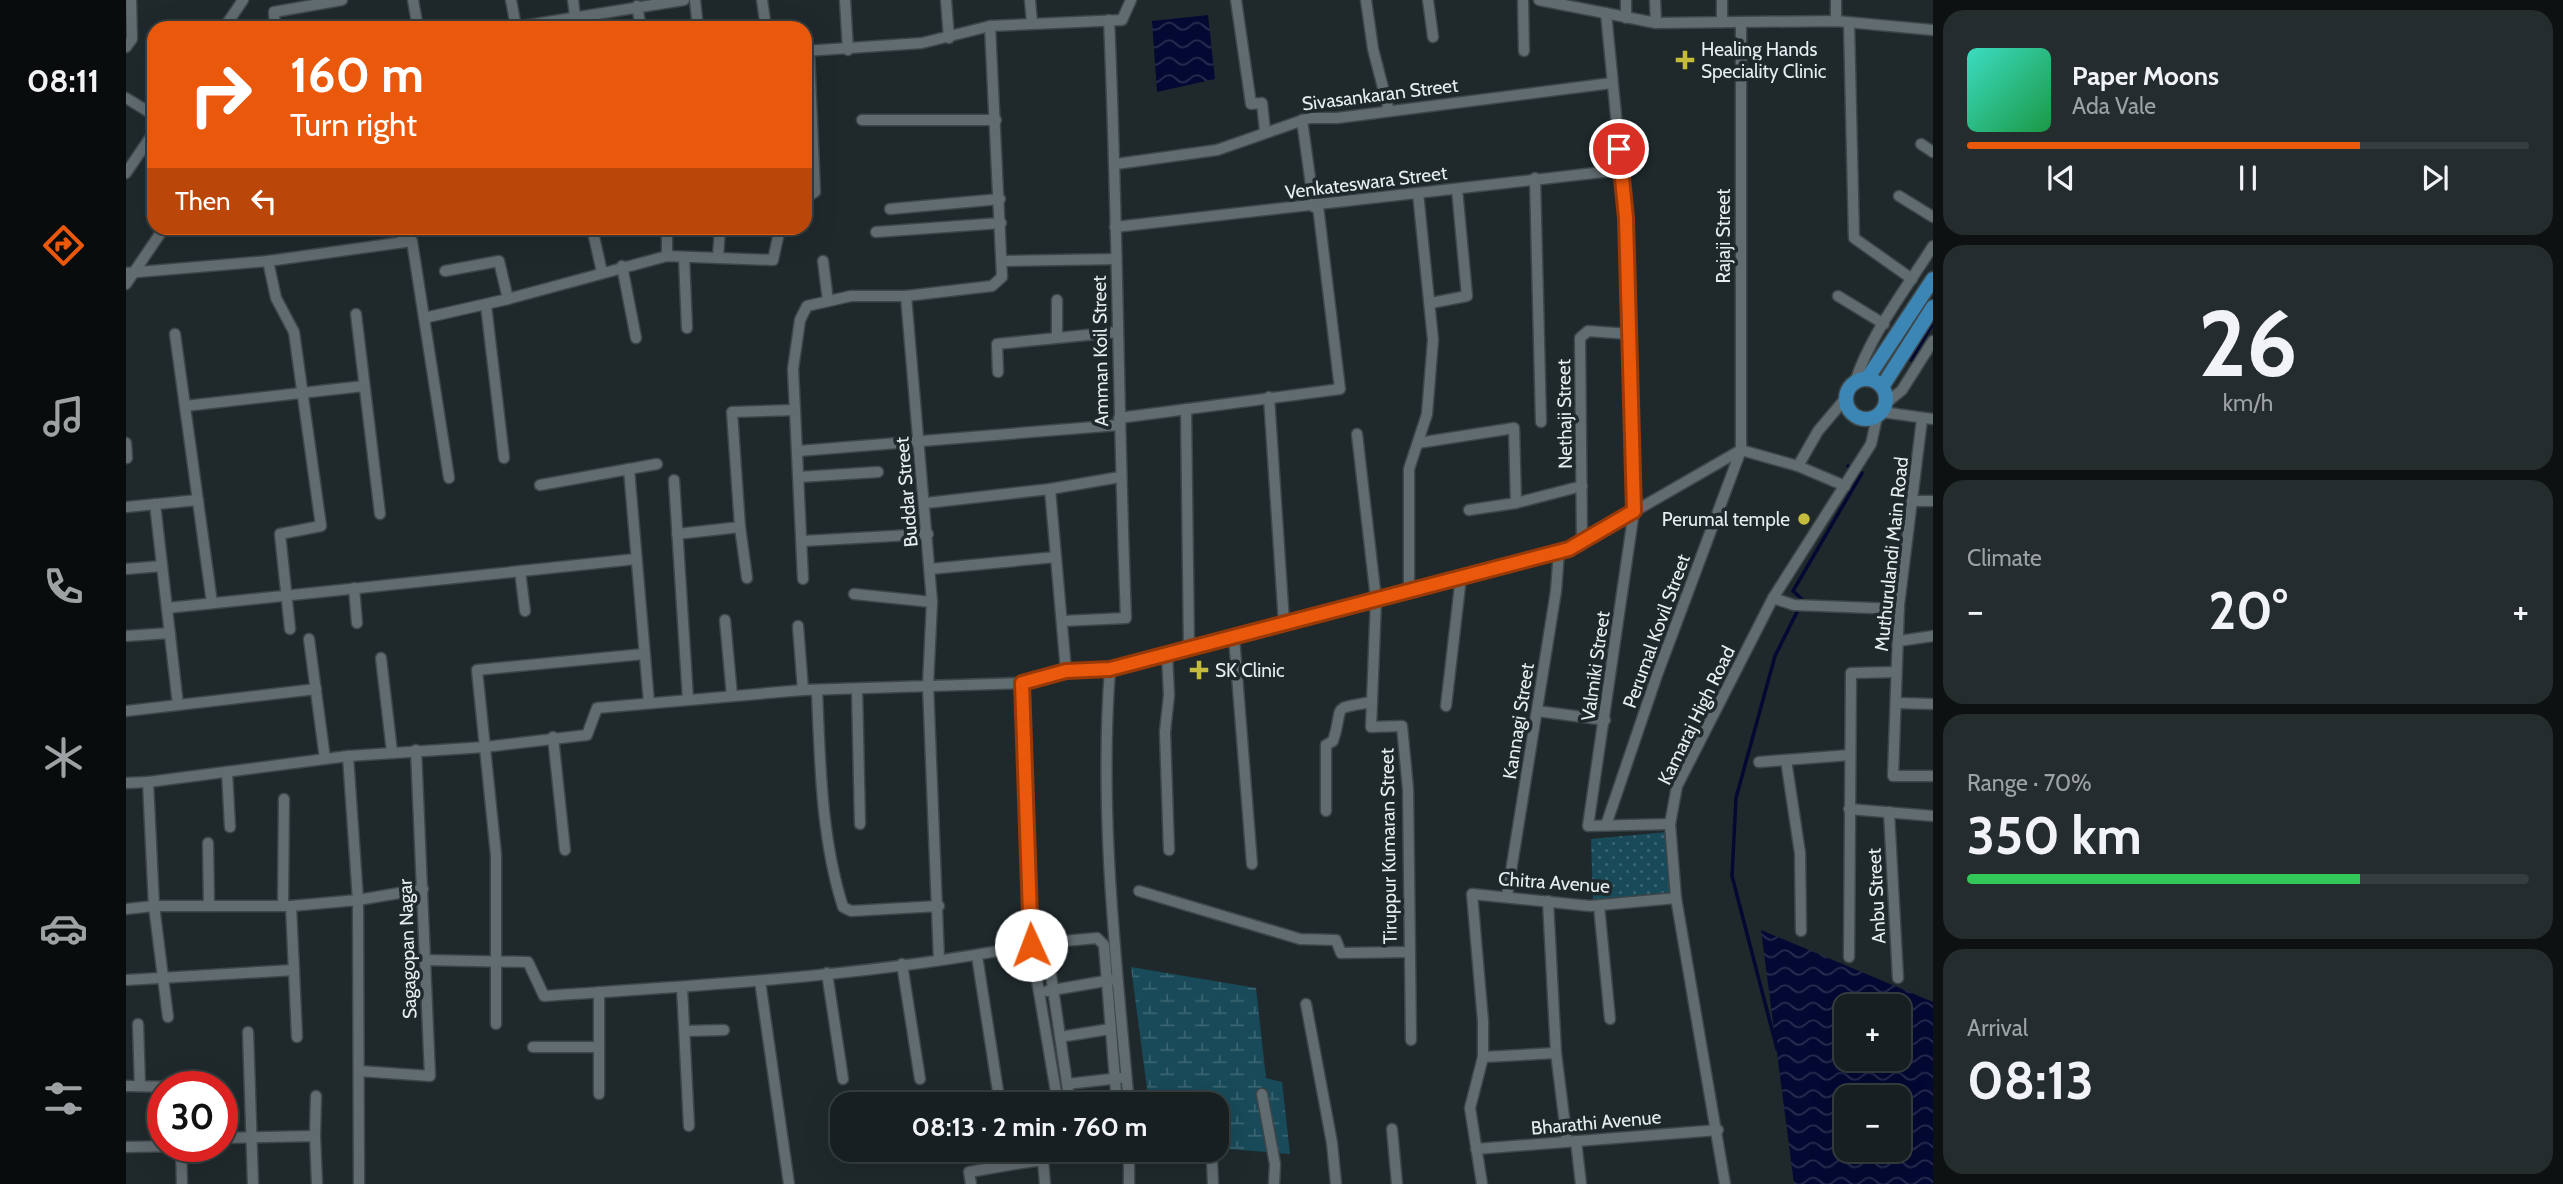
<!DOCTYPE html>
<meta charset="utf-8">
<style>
body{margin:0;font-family:Cabin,sans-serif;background:#242c2e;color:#f1f3f6;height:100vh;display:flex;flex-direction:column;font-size:26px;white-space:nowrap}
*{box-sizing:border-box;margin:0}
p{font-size:23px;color:#9ea2a5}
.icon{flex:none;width:38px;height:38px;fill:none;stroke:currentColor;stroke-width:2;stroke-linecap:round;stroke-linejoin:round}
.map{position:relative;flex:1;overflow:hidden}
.panel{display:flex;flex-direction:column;gap:10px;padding:10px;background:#0d1112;width:630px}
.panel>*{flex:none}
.guide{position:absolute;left:21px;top:21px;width:665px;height:214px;border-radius:21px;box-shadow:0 7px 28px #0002,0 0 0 2px #363d3f;background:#ea580c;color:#fff;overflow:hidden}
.controls{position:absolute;left:1708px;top:994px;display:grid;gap:14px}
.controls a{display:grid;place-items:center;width:77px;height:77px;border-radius:14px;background:#171f21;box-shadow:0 7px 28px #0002,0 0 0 2px #363d3f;font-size:35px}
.speed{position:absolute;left:21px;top:1071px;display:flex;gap:14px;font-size:35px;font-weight:700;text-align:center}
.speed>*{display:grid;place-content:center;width:91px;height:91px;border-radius:50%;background:#171f21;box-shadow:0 7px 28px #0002,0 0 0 2px #363d3f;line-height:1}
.speed .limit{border:10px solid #d22;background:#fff;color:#111}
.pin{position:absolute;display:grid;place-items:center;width:60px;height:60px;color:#fff;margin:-30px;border:4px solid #fff;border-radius:50%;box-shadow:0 2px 7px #0007}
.me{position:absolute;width:77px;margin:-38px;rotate:358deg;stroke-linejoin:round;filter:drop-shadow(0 0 5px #0008)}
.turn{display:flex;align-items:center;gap:24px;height:147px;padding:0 28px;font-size:32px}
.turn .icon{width:91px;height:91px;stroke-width:2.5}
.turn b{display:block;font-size:49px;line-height:60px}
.then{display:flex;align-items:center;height:66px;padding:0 28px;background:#0003;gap:14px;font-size:26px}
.big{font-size:52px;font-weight:700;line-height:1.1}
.panel .tile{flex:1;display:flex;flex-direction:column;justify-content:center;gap:10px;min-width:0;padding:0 24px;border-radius:21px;background:#242c2e}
.panel .dial{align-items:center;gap:0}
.dial b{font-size:91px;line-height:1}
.song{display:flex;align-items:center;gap:21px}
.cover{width:84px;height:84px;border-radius:10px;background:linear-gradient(135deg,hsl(170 70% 55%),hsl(140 70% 35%))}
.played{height:7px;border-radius:4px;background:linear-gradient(90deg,#ea580c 70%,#363d3f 70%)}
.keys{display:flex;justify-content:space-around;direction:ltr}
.heat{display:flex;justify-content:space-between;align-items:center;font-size:38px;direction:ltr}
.charge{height:10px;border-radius:5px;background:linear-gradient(90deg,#34c759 70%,#363d3f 0)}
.trip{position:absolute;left:704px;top:1092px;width:399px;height:70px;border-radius:21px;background:#171f21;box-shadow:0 7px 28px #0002,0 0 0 2px #363d3f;font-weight:700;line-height:70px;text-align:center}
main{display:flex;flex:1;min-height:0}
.tabs{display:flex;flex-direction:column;width:126px;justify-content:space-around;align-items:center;background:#090c0d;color:#9ea2a5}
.tabs .icon{width:49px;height:49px}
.tabs .selected{color:#ea580c}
.tabs b{font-size:32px;color:#f1f3f6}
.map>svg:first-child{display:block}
.wetland{fill:url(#wetland-marsh)}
.park{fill:url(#park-dots)}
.water{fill:url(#water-waves);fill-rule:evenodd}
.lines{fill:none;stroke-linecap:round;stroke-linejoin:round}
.stream{stroke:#030932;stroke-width:3.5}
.minor-casing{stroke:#3e4649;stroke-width:13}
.major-casing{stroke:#3e4649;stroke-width:17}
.minor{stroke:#616c70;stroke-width:10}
.major{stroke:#3b86b5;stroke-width:14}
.route-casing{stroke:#983908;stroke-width:18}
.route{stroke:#ea580c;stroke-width:12}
.poi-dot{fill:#c5bc3d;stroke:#1f292c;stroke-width:2.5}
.labels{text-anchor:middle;stroke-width:7;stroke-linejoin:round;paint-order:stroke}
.poi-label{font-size:19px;fill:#e7edf0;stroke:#1f292c;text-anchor:start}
.street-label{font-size:19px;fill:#e7edf0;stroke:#1f292c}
</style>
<main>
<nav class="tabs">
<b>08:11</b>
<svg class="icon selected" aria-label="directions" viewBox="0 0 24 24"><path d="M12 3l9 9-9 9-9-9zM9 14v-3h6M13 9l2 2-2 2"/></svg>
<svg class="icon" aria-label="music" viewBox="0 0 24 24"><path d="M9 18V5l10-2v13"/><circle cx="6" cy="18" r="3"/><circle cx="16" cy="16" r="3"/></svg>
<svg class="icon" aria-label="phone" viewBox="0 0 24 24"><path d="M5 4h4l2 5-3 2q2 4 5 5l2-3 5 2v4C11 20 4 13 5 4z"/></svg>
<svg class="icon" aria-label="climate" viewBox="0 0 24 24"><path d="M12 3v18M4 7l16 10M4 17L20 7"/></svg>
<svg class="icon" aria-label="car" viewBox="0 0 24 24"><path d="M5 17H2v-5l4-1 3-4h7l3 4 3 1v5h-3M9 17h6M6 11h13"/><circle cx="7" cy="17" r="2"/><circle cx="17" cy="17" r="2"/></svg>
<svg class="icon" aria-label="filters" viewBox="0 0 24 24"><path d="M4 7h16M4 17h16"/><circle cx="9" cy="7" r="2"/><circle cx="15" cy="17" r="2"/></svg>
</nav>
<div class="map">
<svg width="1807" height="1184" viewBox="0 0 1807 1184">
<defs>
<pattern id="wetland-marsh" width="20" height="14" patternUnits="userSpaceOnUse" patternTransform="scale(1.75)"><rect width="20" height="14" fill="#184a59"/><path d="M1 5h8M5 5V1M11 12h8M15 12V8" fill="none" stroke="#3a6471"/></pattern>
<pattern id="park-dots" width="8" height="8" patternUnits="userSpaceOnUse" patternTransform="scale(1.75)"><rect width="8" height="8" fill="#184a59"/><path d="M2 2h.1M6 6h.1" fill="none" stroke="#3a6471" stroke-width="1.8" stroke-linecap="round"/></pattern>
<pattern id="water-waves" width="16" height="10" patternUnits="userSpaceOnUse" patternTransform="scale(1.75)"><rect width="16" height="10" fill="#030932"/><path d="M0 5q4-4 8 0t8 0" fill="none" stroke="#282d50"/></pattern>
</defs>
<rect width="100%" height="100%" fill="#1f292c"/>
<path class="wetland" d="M1005,967L1130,988L1140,1078L1156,1082L1164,1154L1090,1148V1104H1023Z"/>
<path class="park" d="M1541,832L1547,892L1467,900L1465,839Z"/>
<g class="water">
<path d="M1082,15L1089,79L1031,92L1026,21Z"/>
<path d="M1635,930L1807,1002V1184H1668ZM1720,1006H1773V1059H1720ZM1720,1097H1773V1150H1720Z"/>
</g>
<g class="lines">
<g class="stream">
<path d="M1785,360L1807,323"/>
<path d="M1651,1049L1606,876L1610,798L1649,656L1677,600L1667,591L1736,473L1722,466"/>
</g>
<defs>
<g id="minor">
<path d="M287,0L292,28"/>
<path d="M385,0L390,27L558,0"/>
<path d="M447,0L449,16"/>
<path d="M569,0L572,28"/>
<path d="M636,0L640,28"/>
<path d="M719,0L722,50"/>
<path d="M820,0L823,38"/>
<path d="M904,0L906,23"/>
<path d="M1110,0L1125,104L1136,103L1139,131"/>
<path d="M1240,0L1247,49L1263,111"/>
<path d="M1302,0L1307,37"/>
<path d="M1397,0L1398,51"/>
<path d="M1413,0L1530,23L1710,21L1807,30"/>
<path d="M1500,0V18"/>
<path d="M1529,0L1530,23"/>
<path d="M1710,0V21"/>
<path d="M511,6L515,28"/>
<path d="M1480,13L1500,218L1508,511L1462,826L1544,824"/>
<path d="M1596,22V0"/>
<path d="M1723,24L1728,238L1786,279"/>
<path d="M98,28L117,0"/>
<path d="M149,28L148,12L216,0"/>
<path d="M0,47L6,39L5,0"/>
<path d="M679,51L796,43L864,26L996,20L1005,0"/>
<path d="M0,98L28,115"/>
<path d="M736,120H870"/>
<path d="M1176,120L1188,207"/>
<path d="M1795,144L1807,152"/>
<path d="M990,164L1091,150L1183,118H1211L1486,83"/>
<path d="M0,173L28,132"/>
<path d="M1409,178L1415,422"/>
<path d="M1773,196L1807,217"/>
<path d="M679,198L689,192L683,51"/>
<path d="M764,209L874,199"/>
<path d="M989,227L1495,170"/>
<path d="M275,228L278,242"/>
<path d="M466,228L476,272"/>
<path d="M750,232L875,223"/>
<path d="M541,256V228"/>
<path d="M558,257L561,328"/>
<path d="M592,257L594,228"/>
<path d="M142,261L150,298L168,332L195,526L154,534L164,629"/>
<path d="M697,261L702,301"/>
<path d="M877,261L990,259"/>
<path d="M496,266L510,338"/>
<path d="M319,271L373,261L382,299"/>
<path d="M0,273L142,261L286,241L323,478"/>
<path d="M0,284L38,228"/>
<path d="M780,296L806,602L802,685L813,960"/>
<path d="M1712,296L1758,324"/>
<path d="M931,300V336"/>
<path d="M1305,303L1341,296L1331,189"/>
<path d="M360,305L378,458"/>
<path d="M230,314L254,514"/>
<path d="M298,318L382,299L541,256L647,260L654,228"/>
<path d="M49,334L86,603"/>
<path d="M872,372L871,344L991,332"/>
<path d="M1729,382C1745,333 1780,289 1807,246"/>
<path d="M1143,397L1158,623"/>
<path d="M1759,404L1776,390L1807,341"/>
<path d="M59,406L238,386"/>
<path d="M1060,409L1063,648"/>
<path d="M1756,412L1807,419"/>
<path d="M993,418L1214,389L1192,206"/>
<path d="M1796,419L1773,605L1767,776H1807"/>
<path d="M1231,434L1250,599L1245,727L1276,726L1282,789L1285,1040"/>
<path d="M0,443L1,458"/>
<path d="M1292,443L1388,428L1390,503L1456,486"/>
<path d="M672,451L993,425"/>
<path d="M1672,466L1692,431L1719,399"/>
<path d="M503,469L531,464"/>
<path d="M673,477L752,472"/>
<path d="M548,480L562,699"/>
<path d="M414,485L503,469L523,703"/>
<path d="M924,489L994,477"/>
<path d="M1786,501H1807"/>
<path d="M800,503L924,489L940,671"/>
<path d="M29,504L52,705"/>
<path d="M0,507L72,500"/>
<path d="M1343,510L1390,503"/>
<path d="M614,527L621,578"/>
<path d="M551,534L614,527L606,412L669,410"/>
<path d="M677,541L802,534"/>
<path d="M1456,542L1454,338L1462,331L1503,334"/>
<path d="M0,569L36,566"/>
<path d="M804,569L930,557"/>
<path d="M394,571L399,611"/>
<path d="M677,579L667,369L674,320L681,306L725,296H780L866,286L876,277L864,26"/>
<path d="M228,588L231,623"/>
<path d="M1283,591V469L1301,414L1307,340L1292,193"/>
<path d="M728,594L806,602"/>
<path d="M1647,598L1668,605L1773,609"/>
<path d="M41,608L510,559"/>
<path d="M599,620L606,696"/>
<path d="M936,621L1000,618C992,418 992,219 983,20"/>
<path d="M672,626L677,690"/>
<path d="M0,636L44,633"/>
<path d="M1108,637L1126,864"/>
<path d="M183,639L199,759"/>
<path d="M1773,641L1807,636"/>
<path d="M1041,654L1043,695L1039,732L1043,850"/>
<path d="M255,658L266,752"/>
<path d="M984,669C973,814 990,960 1003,1104"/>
<path d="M896,683L905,945L932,1104"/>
<path d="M731,689L734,824"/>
<path d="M691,691C694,762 695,838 717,907L725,911L813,906"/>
<path d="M1770,703L1807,704"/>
<path d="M1320,706L1335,577"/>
<path d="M0,711L190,689"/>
<path d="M1411,711L1479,720"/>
<path d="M427,737L439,850"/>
<path d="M222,756L232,900L233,1184"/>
<path d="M1660,760L1674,853L1675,931"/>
<path d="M1633,762L1724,755"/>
<path d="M101,772L104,827"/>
<path d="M0,783L22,782"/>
<path d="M1723,809L1807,816"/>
<path d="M1200,811V745L1207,741C1219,705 1202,709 1246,702"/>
<path d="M1763,812L1772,978"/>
<path d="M1480,825L1531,675L1615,450V22"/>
<path d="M82,843L83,906"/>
<path d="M1013,891L1174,939L1210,940L1215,953L1282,952"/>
<path d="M1381,896L1430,591L1433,551"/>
<path d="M1422,901L1430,1053L1441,1141"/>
<path d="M157,904L158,799"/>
<path d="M165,906L171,1037"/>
<path d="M1473,906L1484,1019"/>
<path d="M0,909L28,906L22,782L222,756L359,747L461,735L471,708L677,690L896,683L940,671L984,669L1443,549L1615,450L1672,466L1719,486"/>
<path d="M851,956L874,1104"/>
<path d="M1723,957L1725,673L1770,672"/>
<path d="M298,960L402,962L418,996C581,985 745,976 905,945"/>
<path d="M776,964L794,1079"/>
<path d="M701,973L717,1079"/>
<path d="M0,980L168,970"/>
<path d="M634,981L663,1184"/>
<path d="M556,987L563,1126"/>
<path d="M921,991L985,980"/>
<path d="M1180,1004L1206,1143L1210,1184"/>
<path d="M42,1017L28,906H165L232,900L297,889"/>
<path d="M12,1024L14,1086"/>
<path d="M370,1024V855L351,670L518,654"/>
<path d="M559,1031L598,1030"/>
<path d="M122,1032L127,1184"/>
<path d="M934,1037L984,1029"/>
<path d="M407,1047H473"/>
<path d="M1357,1057L1430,1053"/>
<path d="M233,1071L304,1076L290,750"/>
<path d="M941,1084L994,1078"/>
<path d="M0,1086L53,1087"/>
<path d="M473,1094V992"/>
<path d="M1136,1094L1149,1164L1148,1184"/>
<path d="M944,1104L921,948L927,942L971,938L978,945L991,1104"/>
<path d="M1266,1129L1271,1184"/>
<path d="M189,1136L190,1096"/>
<path d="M96,1138L189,1136L191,1184"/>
<path d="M1450,1141L1455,1184"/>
<path d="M55,1146L56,1184"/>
<path d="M0,1147L55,1146"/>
<path d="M1350,1149L1592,1130"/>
<path d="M1003,1150V1184"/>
<path d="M1086,1161L1087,1184"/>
<path d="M883,1165L917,1160L919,1184"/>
<path d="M845,1184L843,1172L883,1165L881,1150"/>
<path d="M1356,1184L1344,1108L1357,1057V1021L1346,894L1464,906L1550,898"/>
<path d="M1599,1184L1550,898L1544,824L1551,786L1647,598L1745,444L1751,417"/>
</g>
<g id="major">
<circle cx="1740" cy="399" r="20"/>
<path d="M1741,379L1807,279"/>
<path d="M1756,387L1807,307"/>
</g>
</defs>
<use href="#minor" class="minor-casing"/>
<use href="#major" class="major-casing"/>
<use href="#minor" class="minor"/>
<use href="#major" class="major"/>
</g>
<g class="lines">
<defs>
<path id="route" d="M905,945L896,683L940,671L984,669L1443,549L1508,511L1500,218L1493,149"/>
</defs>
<use href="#route" class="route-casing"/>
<use href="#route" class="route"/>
</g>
<g class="poi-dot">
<path d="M1555.5 49.5h7v7h7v7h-7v7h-7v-7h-7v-7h7z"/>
<circle cx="1678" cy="519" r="7"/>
<path d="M1069.5 659.5h7v7h7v7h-7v7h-7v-7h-7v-7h7z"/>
</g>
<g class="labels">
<g class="poi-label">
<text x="1575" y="56">Healing Hands<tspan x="1575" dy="22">Speciality Clinic</tspan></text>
<text x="1664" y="526" text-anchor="end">Perumal temple</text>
<text x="1089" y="677">SK Clinic</text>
</g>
<g class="street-label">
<text transform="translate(1254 94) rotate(-7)" y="7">Sivasankaran Street</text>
<text transform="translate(1240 182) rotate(-7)" y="7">Venkateswara Street</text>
<text transform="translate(1597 236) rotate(-90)" y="7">Rajaji Street</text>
<text transform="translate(974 351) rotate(-91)" y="7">Amman Koil Street</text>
<text transform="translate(1438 414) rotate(-91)" y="7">Nethaji Street</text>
<text transform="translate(780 492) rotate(-95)" y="7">Buddar Street</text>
<text transform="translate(1765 554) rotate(-84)" y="7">Muthurulandi Main Road</text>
<text transform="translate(1530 631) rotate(-70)" y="7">Perumal Kovil Street</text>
<text transform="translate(1469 666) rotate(-82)" y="7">Valmiki Street</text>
<text transform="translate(1570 715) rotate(-64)" y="7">Kamaraj High Road</text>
<text transform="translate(1392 721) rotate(-81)" y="7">Kannagi Street</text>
<text transform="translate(1262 846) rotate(-91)" y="7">Tiruppur Kumaran Street</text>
<text transform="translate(1428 882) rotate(4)" y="7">Chitra Avenue</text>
<text transform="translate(1750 896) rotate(-93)" y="7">Anbu Street</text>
<text transform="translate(281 949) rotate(-92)" y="7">Sagagopan Nagar</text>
<text transform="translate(1470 1122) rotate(-5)" y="7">Bharathi Avenue</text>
</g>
</g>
</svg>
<div class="controls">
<a>+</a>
<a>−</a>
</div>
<div class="speed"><div class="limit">30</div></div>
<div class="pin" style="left:1493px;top:149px;background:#d93025"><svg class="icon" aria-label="arrive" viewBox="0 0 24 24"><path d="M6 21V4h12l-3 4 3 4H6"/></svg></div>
<svg class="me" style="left:905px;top:945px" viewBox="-20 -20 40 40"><circle r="19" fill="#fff"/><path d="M0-13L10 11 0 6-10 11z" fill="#ea580c"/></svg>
<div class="trip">08:13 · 2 min · 760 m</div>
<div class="guide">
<div class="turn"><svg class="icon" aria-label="right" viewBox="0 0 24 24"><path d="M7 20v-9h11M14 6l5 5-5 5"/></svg><div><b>160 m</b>Turn right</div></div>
<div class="then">Then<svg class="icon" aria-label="left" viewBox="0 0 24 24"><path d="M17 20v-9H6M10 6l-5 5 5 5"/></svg></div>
</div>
</div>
<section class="panel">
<div class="tile">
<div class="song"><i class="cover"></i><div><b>Paper Moons</b><p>Ada Vale</p></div></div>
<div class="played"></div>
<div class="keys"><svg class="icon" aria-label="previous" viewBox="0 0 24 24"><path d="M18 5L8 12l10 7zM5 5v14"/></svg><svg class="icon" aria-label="pause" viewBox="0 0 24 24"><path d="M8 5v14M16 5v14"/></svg><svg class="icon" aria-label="next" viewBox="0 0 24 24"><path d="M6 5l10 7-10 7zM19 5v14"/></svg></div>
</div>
<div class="tile dial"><b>26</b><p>km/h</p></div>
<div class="tile"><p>Climate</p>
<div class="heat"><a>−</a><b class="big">20°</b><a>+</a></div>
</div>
<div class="tile"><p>Range · 70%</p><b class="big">350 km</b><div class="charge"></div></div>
<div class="tile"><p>Arrival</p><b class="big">08:13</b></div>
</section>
</main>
